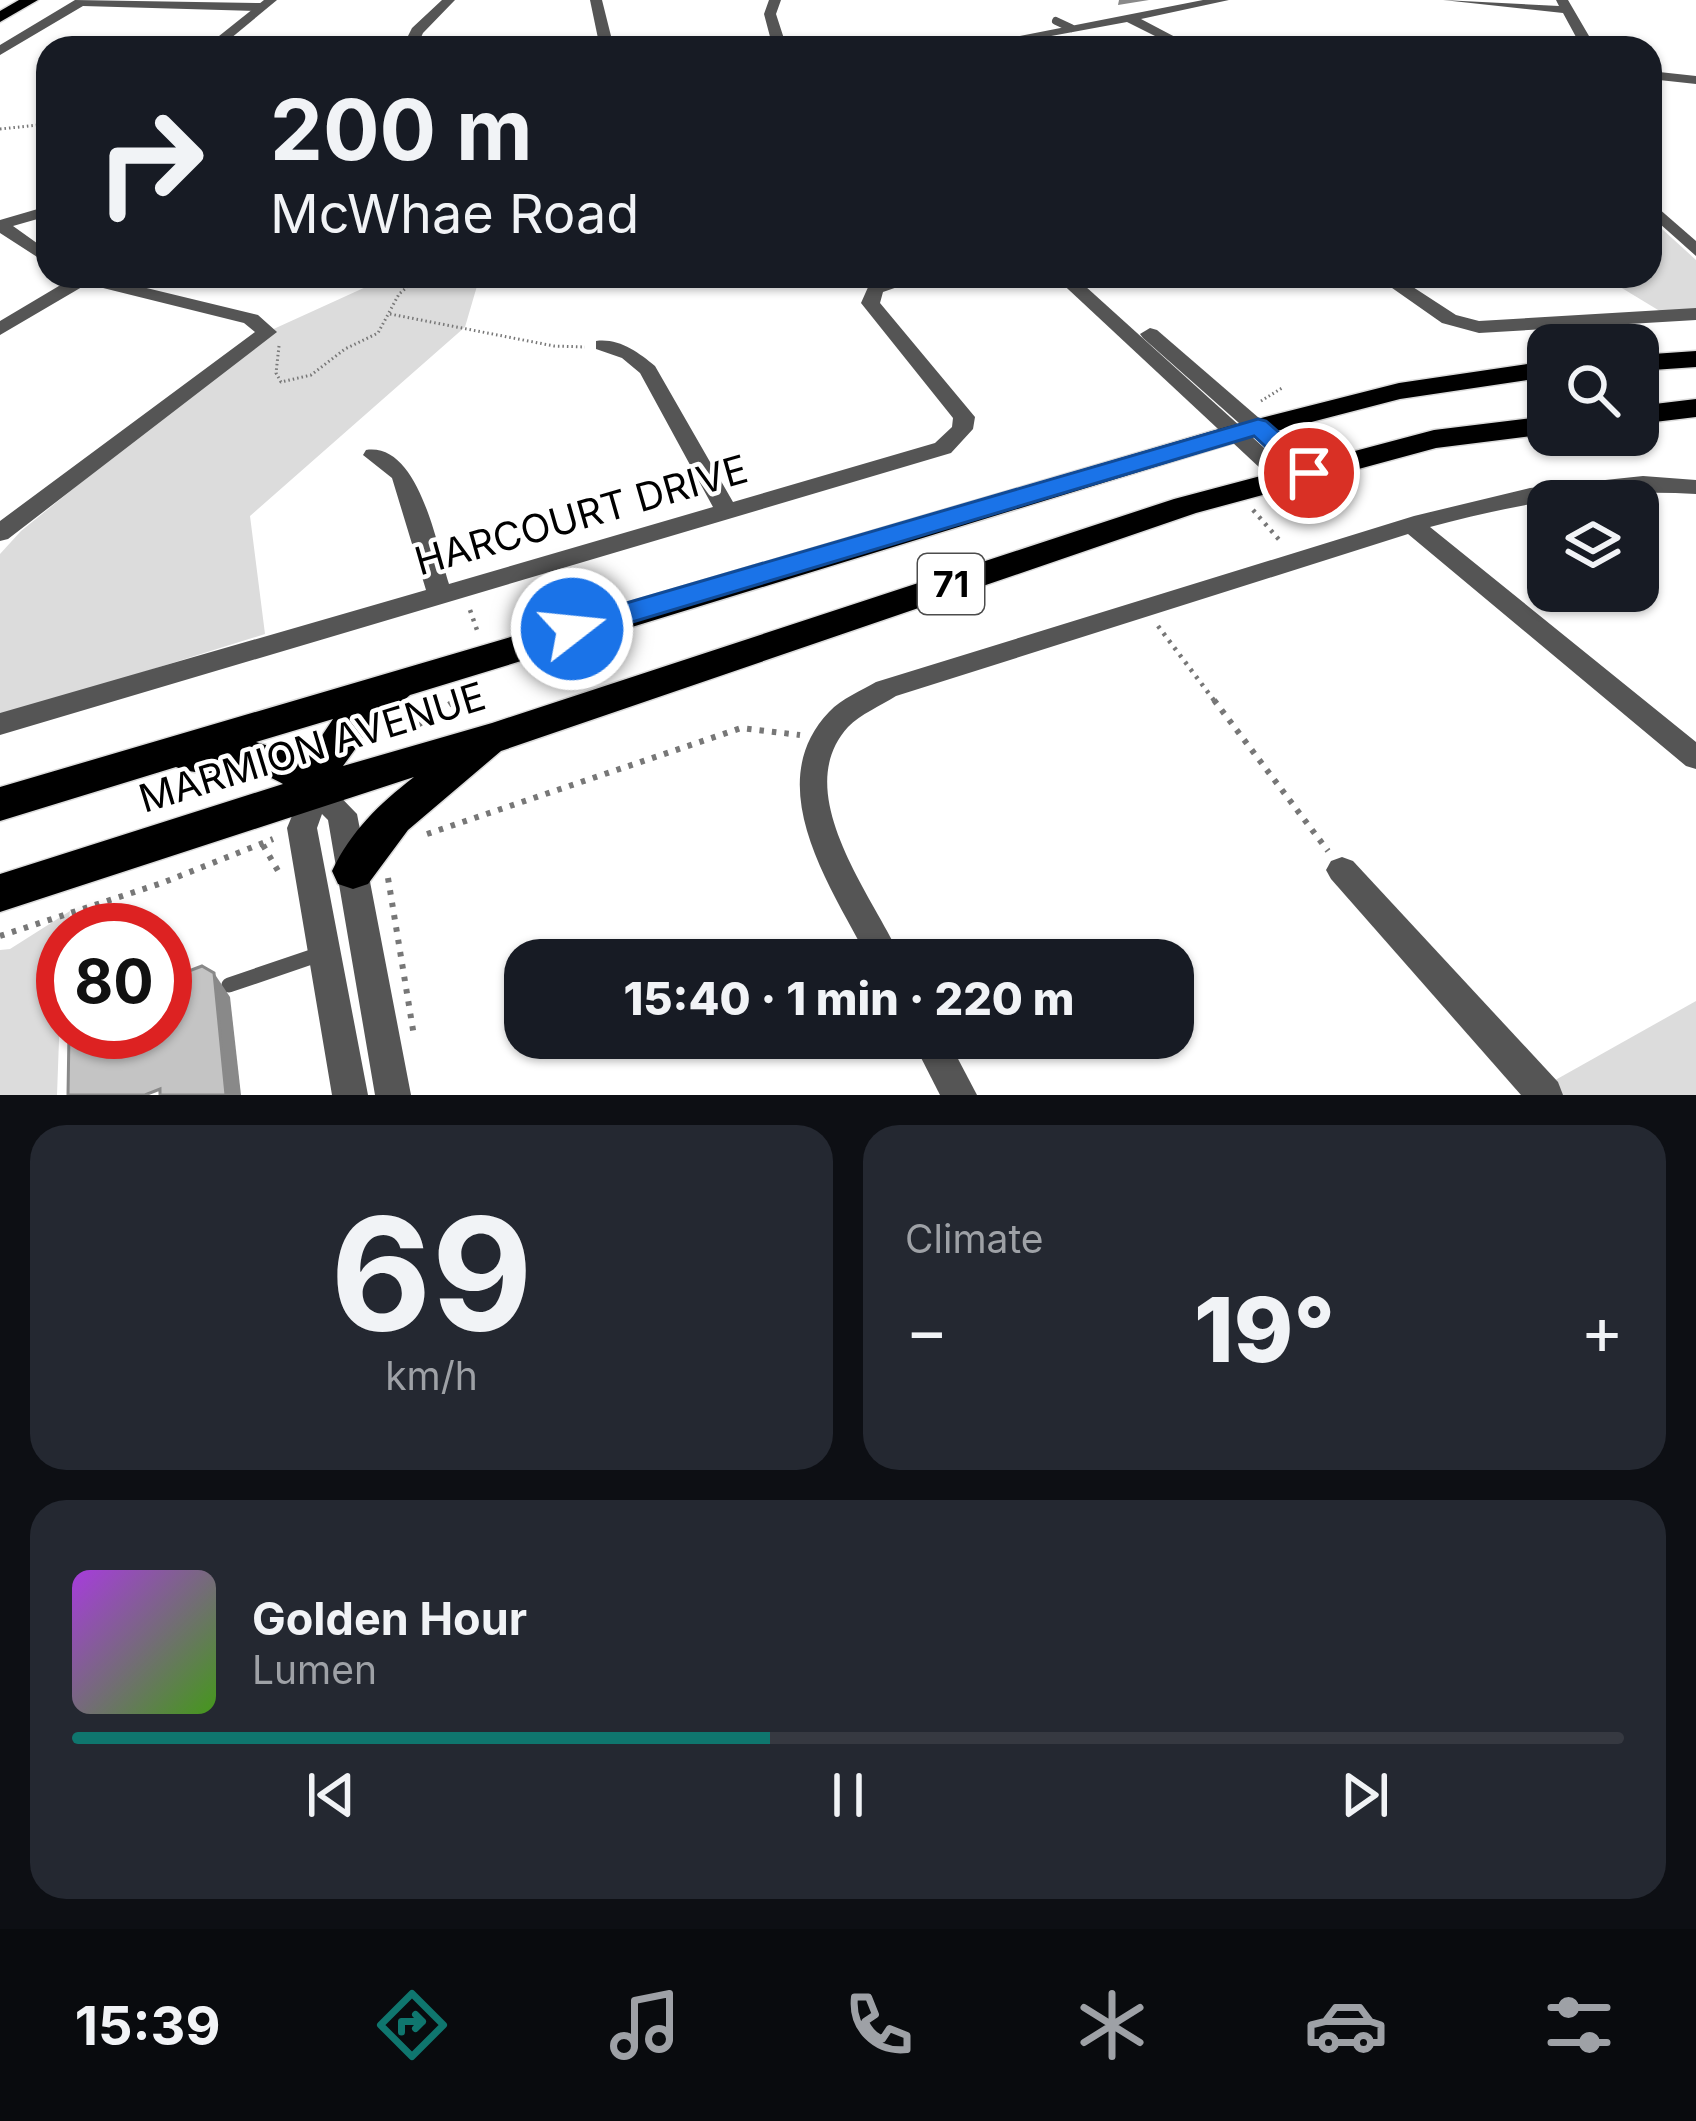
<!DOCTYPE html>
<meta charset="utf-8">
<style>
body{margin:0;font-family:Inter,sans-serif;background:#242831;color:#f1f3f6;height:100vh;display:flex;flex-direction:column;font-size:45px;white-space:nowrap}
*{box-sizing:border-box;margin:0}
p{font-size:39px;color:#9ea1a6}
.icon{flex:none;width:66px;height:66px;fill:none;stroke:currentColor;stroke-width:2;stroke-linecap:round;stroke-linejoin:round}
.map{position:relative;height:1095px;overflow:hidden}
.side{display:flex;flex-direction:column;gap:30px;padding:30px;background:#0d0f14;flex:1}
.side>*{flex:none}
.banner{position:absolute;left:36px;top:36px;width:1626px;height:252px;border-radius:36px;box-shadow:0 3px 9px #0004;background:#171b24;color:#f1f3f6;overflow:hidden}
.fabs{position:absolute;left:1527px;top:324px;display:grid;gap:24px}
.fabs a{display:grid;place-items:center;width:132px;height:132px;border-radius:24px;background:#171b24;box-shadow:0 3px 9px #0004;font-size:60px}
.speed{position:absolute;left:36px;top:903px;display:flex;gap:24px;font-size:60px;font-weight:700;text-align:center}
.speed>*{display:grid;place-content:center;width:156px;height:156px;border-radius:50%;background:#171b24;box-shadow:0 3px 9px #0004;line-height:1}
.speed .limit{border:18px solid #d22;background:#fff;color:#111}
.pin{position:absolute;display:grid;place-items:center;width:102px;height:102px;color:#fff;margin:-51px;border:6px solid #fff;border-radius:50%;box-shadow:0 3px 12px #0007}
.me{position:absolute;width:132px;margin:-66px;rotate:74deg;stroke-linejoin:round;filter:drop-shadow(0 0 9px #0008)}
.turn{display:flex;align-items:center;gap:42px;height:252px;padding:0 36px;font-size:54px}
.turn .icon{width:156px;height:156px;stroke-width:2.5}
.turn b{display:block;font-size:84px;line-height:102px}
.big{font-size:90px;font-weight:800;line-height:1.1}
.side .widget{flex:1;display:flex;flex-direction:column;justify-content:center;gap:18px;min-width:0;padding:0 42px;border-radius:36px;background:#242831}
.side .dial{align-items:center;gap:0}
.dial b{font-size:156px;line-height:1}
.song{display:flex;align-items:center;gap:36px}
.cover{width:144px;height:144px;border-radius:18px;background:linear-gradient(135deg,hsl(280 70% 55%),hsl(100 70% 35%))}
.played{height:12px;border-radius:6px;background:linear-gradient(90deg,#0f766e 45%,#363941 45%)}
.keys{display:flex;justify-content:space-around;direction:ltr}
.heat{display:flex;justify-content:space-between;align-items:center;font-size:66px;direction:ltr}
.side .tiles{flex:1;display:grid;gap:30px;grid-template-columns:1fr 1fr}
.widget:last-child{grid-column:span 2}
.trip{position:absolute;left:504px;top:939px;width:690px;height:120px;border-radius:36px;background:#171b24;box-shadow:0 3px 9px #0004;font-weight:800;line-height:120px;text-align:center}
.tab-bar{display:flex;height:192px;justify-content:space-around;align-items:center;background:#090b0e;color:#9ea1a6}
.tab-bar .icon{width:84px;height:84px}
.tab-bar .current{color:#0f766e}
.tab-bar b{font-size:54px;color:#f1f3f6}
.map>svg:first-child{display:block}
.green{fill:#dcdcdc}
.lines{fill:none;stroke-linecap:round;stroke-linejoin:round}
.primary-casing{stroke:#dbdbdb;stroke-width:3}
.trunk-casing{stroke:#dbdbdb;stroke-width:3}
.path-far2{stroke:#777;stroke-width:3;stroke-dasharray:1.5 3;stroke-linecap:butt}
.path-far1{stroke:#777;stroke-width:4.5;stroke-dasharray:3 6;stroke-linecap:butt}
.path{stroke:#777;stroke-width:6;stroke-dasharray:4.5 8;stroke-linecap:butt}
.service-far1{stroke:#555;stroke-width:8}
.service{stroke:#555;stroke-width:15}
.minor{fill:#555;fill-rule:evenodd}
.tertiary{fill:#555;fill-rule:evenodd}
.primary{fill:#000;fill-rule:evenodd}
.trunk{fill:#000;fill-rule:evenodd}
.shaded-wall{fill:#898989}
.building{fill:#c4c4c4;stroke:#898989;stroke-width:3}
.route{fill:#1a73e8;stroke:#114b97;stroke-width:3}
.labels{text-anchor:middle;stroke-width:9;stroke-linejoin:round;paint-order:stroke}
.shield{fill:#fff;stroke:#4c4c4c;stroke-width:3}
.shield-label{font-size:36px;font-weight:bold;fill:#000}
.street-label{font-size:39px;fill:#000;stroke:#fff}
</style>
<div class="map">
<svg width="1696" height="1095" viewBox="0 0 1696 1095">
<rect width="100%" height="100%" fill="#fff"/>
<g class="green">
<path d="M1650,218L1696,260V312L1668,316L1602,276H1650Z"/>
<path d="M390,276H468L477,286L465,327L250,516L265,634L0,717V554L21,531L267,332Z"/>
<path d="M70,911L68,930H63L57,1095H0V950L10,949Z"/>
<path d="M1696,1001V1095H1560L1550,1083Z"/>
</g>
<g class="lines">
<defs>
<path id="primary" d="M19,0H38L0,22V11Z"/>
<g id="trunk">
<path d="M1696,351V367L1638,371V355Z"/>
<path d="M1548,361V377L1400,399L1246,439L410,695L369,730L343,766L492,723L1174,499L1434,430L1548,416V434L1436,448L1196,513L501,751L408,830L368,884L353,889L338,884L332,871C351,831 379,804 414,777L0,912V874L283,784C250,763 209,781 176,767L0,821V787L1226,427L1399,383ZM333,719L307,758L256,742Z"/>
<path d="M1696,399V417L1638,424V406Z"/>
</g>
</defs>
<use href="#primary" class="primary-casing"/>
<use href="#trunk" class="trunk-casing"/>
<g class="path-far2">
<path d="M0,129L48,124"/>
<path d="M390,314L554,346L585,347"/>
<path d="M279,346L276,373L281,382L311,375L345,349L378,333L399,294L420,276"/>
<path d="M1261,401L1282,388"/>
</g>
<g class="path-far1">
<path d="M1555,440L1609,435"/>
<path d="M1253,510L1281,542"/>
<path d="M470,610L478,633"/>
<path d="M1158,626L1216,703"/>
<path d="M451,703L463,695"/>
</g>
<g class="path">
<path d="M1214,700L1328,851"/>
<path d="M407,732L456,700"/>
<path d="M427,834L741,728L800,735"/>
<path d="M263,845L281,876"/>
<path d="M388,878L414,1036"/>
<path d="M0,936L162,883L273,839"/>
</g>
<path class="service-far1" d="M1056,21L1071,28"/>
<path class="service" d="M229,985L323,953"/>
<g class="minor">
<path d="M75,0L260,3L266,7L260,11L83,6L0,55V45Z"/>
<path d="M442,0H455L423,33L416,48H402L412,28Z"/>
<path d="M590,0H602L614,48H600Z"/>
<path d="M769,0H781L776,14L787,48H773L764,14Z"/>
<path d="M1203,0H1229L1141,19L1196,48H1179L1127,22L986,48H958Z"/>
<path d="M1443,0L1559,6L1556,0H1568L1596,48H1582L1563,13Z"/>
<path d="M1650,201L1696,241V256L1650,215Z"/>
<path d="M48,206V216L13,226L48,251V264L0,233V220Z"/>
<path d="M66,276H97L258,315L277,332L8,539L0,541V521L255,332L244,323L87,284L0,335V321L69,280Z"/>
<path d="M900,276H929L883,292L880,303L975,417L973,429L951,453L0,735V713L426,590L392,478L363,455L366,450C419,442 437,546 449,584L713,507L640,373L622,358L596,349V341C619,338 638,352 655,366L733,502L935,443L952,427L953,418L861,303L869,285Z"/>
<path d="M1375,276H1396L1456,315L1479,321L1696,308V320L1479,333L1442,323Z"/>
<path d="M1643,476L1696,480V494C1604,488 1519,503 1430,527L1696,742V769L1686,766L1408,534L896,696C880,706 861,714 848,727C788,793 874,897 902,960H869C832,889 759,785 829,712C842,698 861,691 876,682L1414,516L1530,488Z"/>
<path d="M1342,857L1353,861L1558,1082L1563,1095H1521L1331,879L1326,870L1331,861Z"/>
<path d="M911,1038H947L977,1095H940Z"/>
</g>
<g class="tertiary">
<path d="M264,0H277L219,48H204Z"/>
<path d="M1650,71L1696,76V84L1650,79Z"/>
<path d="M1054,276H1074L1292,473L1295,478L1292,483H1276Z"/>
<path d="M1150,328L1157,330L1317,468L1320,473L1317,478H1301L1143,338L1140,334Z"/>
<path d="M316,778L326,782L357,814L411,1095H375L328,820L322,814L317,828L368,1095H332L287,828L306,782Z"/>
</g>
<use href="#primary" class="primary"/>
<use href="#trunk" class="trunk"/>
</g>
<g class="shaded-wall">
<path d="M1119,0H1149L1118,5Z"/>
<path d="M214,973L230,997L241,1095H226Z"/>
</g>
<path class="building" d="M202,966L214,973L226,1095H160V1089L145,1095H68L69,1032H165V980Z"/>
<path class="route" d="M1258,419L1266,421L1318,467L1321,473L1318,478H1300L1254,436L572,640L557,629L561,622Z"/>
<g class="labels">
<rect class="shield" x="918" y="554" width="66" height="60" rx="9"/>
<g class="shield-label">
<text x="951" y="597">71</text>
</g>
<g class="street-label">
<text transform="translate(581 515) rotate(-16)" y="14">HARCOURT DRIVE</text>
<text transform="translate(312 747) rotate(-17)" y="14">MARMION AVENUE</text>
</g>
</g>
</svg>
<div class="fabs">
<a><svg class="icon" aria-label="search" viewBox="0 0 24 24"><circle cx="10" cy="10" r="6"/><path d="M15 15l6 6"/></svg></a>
<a><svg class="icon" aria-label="layers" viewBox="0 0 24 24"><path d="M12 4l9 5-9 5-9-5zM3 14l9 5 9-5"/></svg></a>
</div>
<div class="speed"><div class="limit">80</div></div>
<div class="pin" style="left:1309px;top:473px;background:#d93025"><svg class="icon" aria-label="arrive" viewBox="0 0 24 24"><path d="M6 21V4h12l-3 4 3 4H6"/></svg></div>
<svg class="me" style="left:572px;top:629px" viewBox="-20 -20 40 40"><circle r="17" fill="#1a73e8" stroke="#fff" stroke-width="3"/><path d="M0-11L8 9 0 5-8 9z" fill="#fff"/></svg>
<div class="trip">15:40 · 1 min · 220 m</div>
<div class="banner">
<div class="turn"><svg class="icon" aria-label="right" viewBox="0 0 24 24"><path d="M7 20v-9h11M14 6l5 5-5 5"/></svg><div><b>200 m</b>McWhae Road</div></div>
</div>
</div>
<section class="side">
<div class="tiles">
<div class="widget dial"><b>69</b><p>km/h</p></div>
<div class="widget"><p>Climate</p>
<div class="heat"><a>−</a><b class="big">19°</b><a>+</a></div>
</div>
<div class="widget">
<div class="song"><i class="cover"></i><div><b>Golden Hour</b><p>Lumen</p></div></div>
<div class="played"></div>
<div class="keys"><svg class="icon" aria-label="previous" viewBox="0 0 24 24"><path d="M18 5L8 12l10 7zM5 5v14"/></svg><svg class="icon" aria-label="pause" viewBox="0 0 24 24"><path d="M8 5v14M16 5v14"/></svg><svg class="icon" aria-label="next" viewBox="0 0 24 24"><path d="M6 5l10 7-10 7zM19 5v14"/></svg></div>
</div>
</div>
</section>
<nav class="tab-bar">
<b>15:39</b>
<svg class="icon current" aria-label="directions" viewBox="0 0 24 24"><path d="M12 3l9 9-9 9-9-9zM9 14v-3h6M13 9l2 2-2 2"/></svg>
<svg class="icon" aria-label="music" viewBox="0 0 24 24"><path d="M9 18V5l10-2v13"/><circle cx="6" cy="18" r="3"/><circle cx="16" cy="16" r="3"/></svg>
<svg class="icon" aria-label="phone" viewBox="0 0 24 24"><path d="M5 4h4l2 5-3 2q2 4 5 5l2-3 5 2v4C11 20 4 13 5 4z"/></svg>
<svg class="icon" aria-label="climate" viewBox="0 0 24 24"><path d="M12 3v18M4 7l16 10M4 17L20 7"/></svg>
<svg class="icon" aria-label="car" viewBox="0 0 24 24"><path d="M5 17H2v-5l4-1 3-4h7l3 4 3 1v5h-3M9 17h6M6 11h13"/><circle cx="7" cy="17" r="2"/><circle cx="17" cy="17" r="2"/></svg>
<svg class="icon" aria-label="filters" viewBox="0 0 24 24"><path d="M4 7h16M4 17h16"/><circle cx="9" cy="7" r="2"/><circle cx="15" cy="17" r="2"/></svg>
</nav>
